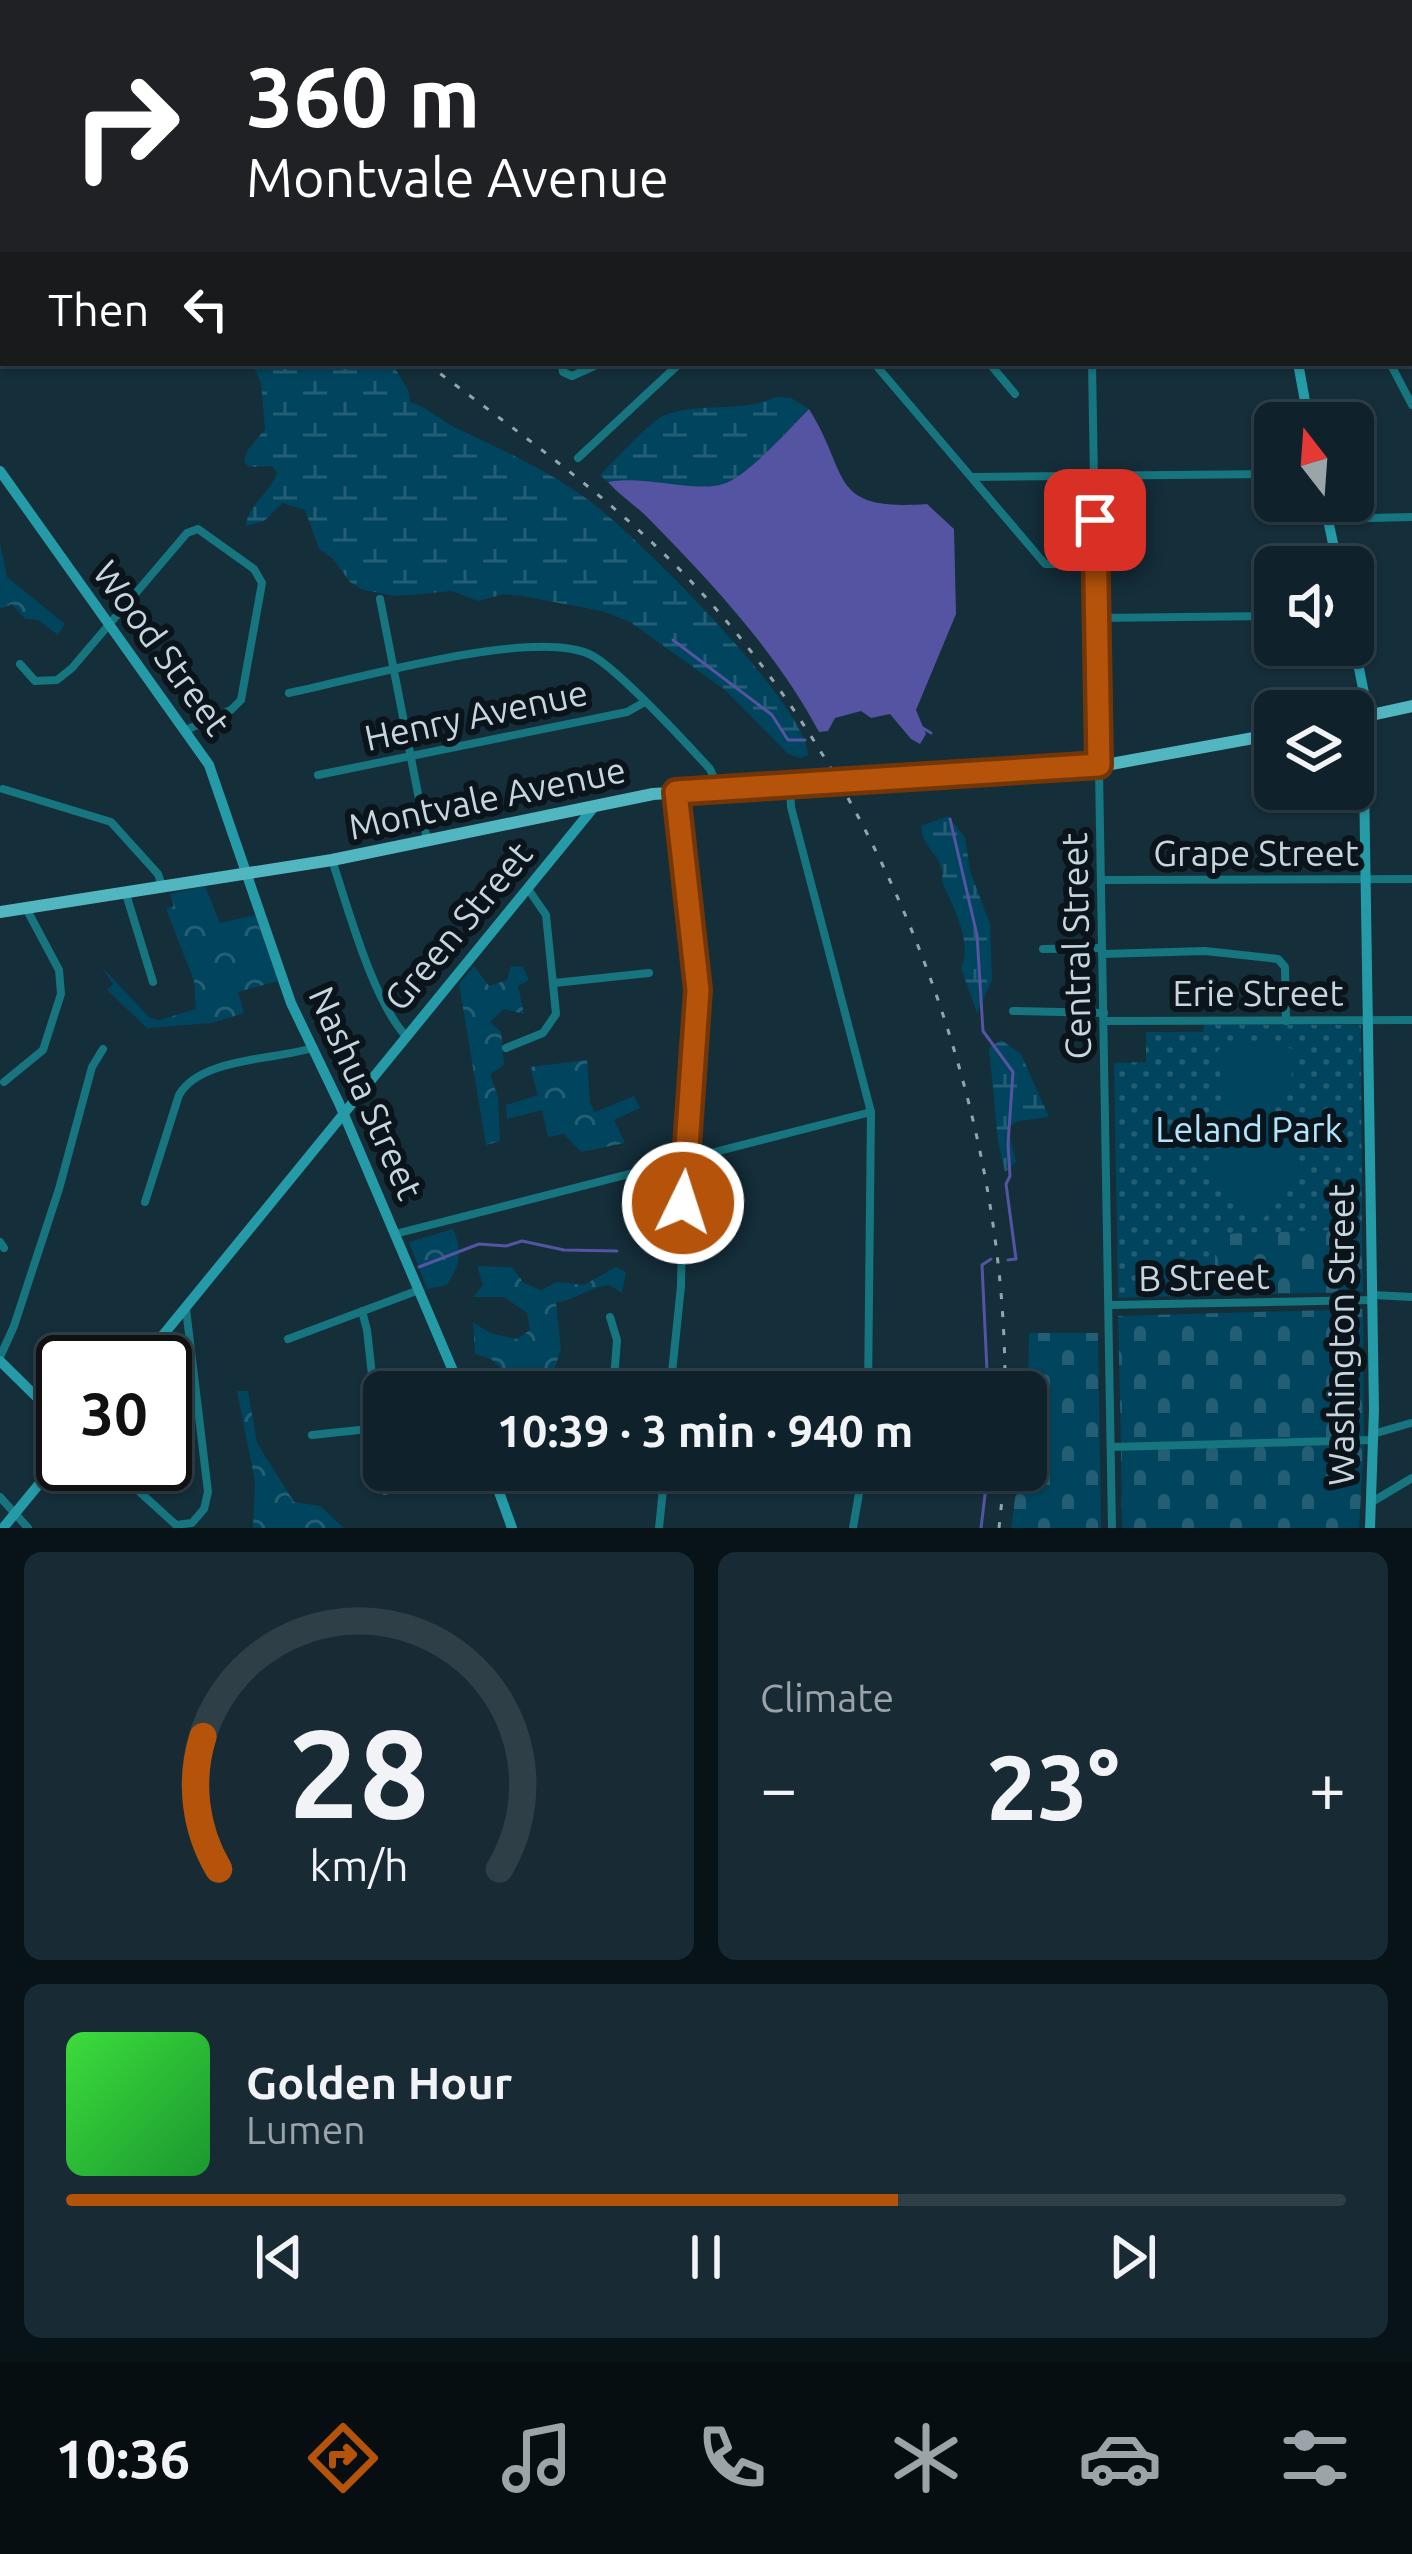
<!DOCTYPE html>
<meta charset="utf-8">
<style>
body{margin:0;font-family:Ubuntu,sans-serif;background:#182a34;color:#f1f3f6;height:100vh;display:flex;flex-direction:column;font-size:45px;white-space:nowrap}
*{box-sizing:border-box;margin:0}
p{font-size:39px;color:#9ba4a9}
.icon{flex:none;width:66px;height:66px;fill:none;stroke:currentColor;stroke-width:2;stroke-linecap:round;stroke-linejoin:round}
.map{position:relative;height:1528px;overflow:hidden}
.sheet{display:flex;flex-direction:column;gap:24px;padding:24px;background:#081318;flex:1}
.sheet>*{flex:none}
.hud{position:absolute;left:0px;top:0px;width:1413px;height:366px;box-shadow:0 3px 9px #0004,0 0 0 3px #2f3f48;background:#202124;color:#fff;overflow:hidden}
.needle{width:78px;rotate:343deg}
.buttons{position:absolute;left:1254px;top:402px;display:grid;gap:24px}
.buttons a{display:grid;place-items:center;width:120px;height:120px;border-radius:18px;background:#0f222c;box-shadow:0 3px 9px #0004,0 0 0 3px #2f3f48;font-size:60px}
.speed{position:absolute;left:36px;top:1335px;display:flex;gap:24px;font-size:60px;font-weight:700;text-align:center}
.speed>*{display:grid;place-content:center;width:156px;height:156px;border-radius:50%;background:#0f222c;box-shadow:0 3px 9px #0004,0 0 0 3px #2f3f48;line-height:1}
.speed .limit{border:6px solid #111;border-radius:18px;background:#fff;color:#111}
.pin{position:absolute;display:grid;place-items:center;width:102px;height:102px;color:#fff;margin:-51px;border-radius:24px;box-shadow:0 6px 18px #0006}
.me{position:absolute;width:132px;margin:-66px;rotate:4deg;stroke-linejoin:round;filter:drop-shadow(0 0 9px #0008)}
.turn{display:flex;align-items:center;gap:42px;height:252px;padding:0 48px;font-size:54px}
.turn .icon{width:156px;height:156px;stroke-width:2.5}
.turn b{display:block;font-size:84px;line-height:102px}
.then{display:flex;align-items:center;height:114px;padding:0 48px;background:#0003;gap:24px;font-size:45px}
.big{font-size:90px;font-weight:700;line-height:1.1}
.sheet .widget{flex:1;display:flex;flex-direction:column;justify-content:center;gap:18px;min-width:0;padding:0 42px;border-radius:18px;background:#182a34}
.sheet .dial{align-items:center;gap:0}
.dial svg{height:312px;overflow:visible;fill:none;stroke:#2f3f48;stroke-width:7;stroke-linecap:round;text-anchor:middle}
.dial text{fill:#f1f3f6;stroke:none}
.song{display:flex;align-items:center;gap:36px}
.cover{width:144px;height:144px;border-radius:18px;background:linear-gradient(135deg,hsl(120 70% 55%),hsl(130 70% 35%))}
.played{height:12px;border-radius:6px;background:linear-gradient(90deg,#b45309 65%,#2f3f48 65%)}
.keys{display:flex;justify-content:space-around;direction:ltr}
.heat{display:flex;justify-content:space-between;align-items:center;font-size:66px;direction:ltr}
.sheet .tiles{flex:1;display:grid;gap:24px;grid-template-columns:1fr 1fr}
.widget:last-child{grid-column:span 2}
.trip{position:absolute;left:363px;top:1371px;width:684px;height:120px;border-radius:18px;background:#0f222c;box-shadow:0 3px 9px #0004,0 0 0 3px #2f3f48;font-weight:700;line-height:120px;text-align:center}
.tabs{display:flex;height:192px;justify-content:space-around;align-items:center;background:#060e12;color:#9ba4a9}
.tabs .icon{width:84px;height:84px}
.tabs .current{color:#b45309}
.tabs b{font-size:54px;color:#f1f3f6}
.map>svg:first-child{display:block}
.forest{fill:url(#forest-crowns)}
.wetland{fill:url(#wetland-marsh)}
.cemetery{fill:url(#cemetery-stones)}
.park{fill:url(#park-dots)}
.garden{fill:#00445d}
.water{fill:#5454a2}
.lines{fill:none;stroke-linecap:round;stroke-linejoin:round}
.stream{stroke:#5454a2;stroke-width:3}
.street{stroke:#16757e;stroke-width:8}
.secondary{stroke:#259ba7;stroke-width:10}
.primary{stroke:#52b6c1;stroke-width:12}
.rail{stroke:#93a5ae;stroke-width:3;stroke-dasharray:6 12;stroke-linecap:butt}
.primary-bridge{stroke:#52b6c1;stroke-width:12}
.route-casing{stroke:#753606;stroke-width:30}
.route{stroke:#b45309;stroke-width:21}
.labels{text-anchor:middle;stroke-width:12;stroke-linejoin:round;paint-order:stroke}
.street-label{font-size:36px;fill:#c7d6de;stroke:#0a141a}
.park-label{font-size:36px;fill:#b2e4fd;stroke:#0a141a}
</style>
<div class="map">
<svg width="1412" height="1528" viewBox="0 0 1412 1528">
<defs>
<pattern id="forest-crowns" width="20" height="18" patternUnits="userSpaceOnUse" patternTransform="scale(3)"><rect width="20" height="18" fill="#00445d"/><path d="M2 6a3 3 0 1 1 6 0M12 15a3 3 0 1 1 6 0" fill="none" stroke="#245e74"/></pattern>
<pattern id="wetland-marsh" width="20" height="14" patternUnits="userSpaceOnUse" patternTransform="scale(3)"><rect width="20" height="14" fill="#00445d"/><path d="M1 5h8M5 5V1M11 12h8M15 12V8" fill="none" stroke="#245e74"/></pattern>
<pattern id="cemetery-stones" width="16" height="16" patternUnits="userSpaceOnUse" patternTransform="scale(3)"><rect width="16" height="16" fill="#00445d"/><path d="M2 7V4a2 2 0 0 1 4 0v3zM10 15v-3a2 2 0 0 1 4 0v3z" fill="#245e74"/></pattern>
<pattern id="park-dots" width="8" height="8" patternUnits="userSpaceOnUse" patternTransform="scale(3)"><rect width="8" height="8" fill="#00445d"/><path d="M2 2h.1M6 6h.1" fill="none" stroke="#245e74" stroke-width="1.8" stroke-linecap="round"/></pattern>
</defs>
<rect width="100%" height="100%" fill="#142e3a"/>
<g class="forest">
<path d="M0,543L7,577L65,624L58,635L38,620L25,619L12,604L0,609Z"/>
<path d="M205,886L220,923L255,915L278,981L238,992L244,1013L212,1023L147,1028L107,990L113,984L101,966L150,1018L159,1020L196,1009L194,981L166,909L174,906L170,894Z"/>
<path d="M474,966L489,986L507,980L511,966L523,967L529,980L518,986L524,1014L504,1009L490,1022L501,1032L504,1065L490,1074L498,1097L500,1141L486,1145L459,984Z"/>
<path d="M587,1060L590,1103L595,1112L634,1096L640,1108L614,1120L625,1143L581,1152L564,1134L548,1137L542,1110L507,1119L506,1105L538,1095L530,1067Z"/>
<path d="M453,1229C463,1251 460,1265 447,1285L427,1289L409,1242Z"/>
<path d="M477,1266L512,1267L524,1283L541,1290L557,1282L584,1285L616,1267L626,1272L622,1293L610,1285C589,1287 577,1299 556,1303L561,1349L547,1392H508L516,1383L491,1359L475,1354L473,1322L490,1333L517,1339L530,1330L527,1313L504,1297H473L483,1285Z"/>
<path d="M237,1391H248L257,1443L294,1502L320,1506L344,1528H253L255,1481Z"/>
</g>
<g class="wetland">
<path d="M252,363H392L409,392L410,402C428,407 441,421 458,429C503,450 547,470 587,499C634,533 805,702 808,755L800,758L788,754L725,690L630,622L602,611L522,596L504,594L478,601L452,591L396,596L363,590L350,582L333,559L319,549L305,510L283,503L264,521L246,526C247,506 270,493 277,473L272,466L249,467L244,462L247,451L265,429L261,383Z"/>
<path d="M776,397L791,398L809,409C790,427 748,477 723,484C693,493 645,476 608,482L600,476C610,464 651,421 663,416C699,401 739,414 776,397Z"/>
<path d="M948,816L965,837L970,871L990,924L992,980L977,1013L961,968C973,945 954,908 944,886C939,875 945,879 941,867C936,851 922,846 921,826Z"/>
<path d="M1001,1040L1021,1054L1049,1117L1018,1121L1008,1128L1016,1162L1005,1172L998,1141L989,1048Z"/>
</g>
<g class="cemetery">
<path d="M1362,1229L1363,1292L1215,1295L1214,1234Z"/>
<path d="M1363,1309L1364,1437L1121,1443L1118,1316Z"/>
<path d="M1029,1333H1098L1101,1528H1011L1019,1470H1026Z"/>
<path d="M1364,1444L1359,1528H1122L1121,1450Z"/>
</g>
<path class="park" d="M1204,1025H1361L1362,1229L1215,1234V1295L1118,1298L1114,1063L1146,1062V1032H1203Z"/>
<path class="garden" d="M1237,1042L1296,1049L1290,1084L1267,1111C1318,1157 1303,1176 1261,1221L1211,1174L1209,1162L1239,1122L1229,1121L1216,1053L1225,1043Z"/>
<path class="water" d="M809,409C851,476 827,511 927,504L954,529L956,614L916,710L926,734L920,744L911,739L890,714L871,718L861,711L835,718L828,731L819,732C777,653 712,583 650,520C637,506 621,497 608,482C645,475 693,493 723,484C747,477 790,428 809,409Z"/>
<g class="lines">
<g class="stream">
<path d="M1232,0L1237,3"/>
<path d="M1410,246H1412"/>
<path d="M673,640L772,715L788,740H805"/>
<path d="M921,727L931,733"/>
<path d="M950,819L977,935L983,1031L1013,1072L1008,1144L1010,1176L1006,1184L1016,1259L1008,1260"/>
<path d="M419,1267L479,1244L506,1246L522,1241L564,1250L617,1251"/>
<path d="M988,1392L982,1265L991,1259"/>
<path d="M981,1528L988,1470"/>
</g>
<g class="street">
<path d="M166,0L169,3"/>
<path d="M937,0L949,3"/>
<path d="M1383,0L1385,3"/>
<path d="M385,3L387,0"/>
<path d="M462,3L464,0"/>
<path d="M542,3L544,0"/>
<path d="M620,3L622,0"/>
<path d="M696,3L698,0"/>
<path d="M773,3L775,0"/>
<path d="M833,3L834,0"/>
<path d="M961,3L962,0"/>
<path d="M1106,3L1108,0"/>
<path d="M1410,39L1412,42"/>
<path d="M0,135L3,138"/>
<path d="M561,363L563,372L572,376L601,363"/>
<path d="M874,363L1045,564H1096"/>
<path d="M989,363L1015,394"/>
<path d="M1092,363L1112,1528"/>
<path d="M1390,363L1412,405"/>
<path d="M578,458L680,363"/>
<path d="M973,477L1275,474"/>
<path d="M1328,519L1412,517"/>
<path d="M380,599L427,840"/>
<path d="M1097,618L1275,616"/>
<path d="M20,664L35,681L57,680L72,668L187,533L198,529L254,569L262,583L241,700L231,710L186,730"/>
<path d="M289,693C357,679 531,628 589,654C615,665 687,744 710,769L719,789"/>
<path d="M318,775L627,712L643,703"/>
<path d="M3,789L111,822L158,874L162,886"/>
<path d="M332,860C348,908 373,1001 406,1036"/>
<path d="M1102,880L1412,879"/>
<path d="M126,894L153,982"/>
<path d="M1043,949L1102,948"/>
<path d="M1102,954L1205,951L1278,959L1285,967L1286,1021"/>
<path d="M554,983L649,973"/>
<path d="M1013,1011L1104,1013"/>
<path d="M1104,1021L1412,1020"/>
<path d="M506,1048L543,1033L556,1014L546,915L528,889"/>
<path d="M4,1082L43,1050L61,994L59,970L27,910"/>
<path d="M145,1202L179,1095C200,1058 273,1060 313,1048"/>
<path d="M395,1234L871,1112L791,807L790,785"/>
<path d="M0,1242L4,1248"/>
<path d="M1373,1295L1412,1297"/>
<path d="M1109,1305L1372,1300"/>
<path d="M362,1311L367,1330L385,1491"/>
<path d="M610,1317L617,1340L613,1392"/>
<path d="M288,1339L419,1290"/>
<path d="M0,1357L14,1326L59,1189L92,1067L103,1049"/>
<path d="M670,1392L681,1286L683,1170L698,997L676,792"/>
<path d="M868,1392L871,1112"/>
<path d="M1373,1434L1411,1423"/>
<path d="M312,1435L378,1428"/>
<path d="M1111,1447L1373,1440"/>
<path d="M109,1464L176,1525L192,1523L204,1509L208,1492L186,1309"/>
<path d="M0,1497L28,1528"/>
<path d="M1372,1502L1412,1478"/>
<path d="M659,1528L665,1470"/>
<path d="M853,1528L863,1470"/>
</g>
<g class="secondary">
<path d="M327,0L331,3"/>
<path d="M1226,0V3"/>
<path d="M1298,363L1309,423"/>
<path d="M0,471L209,765L291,1003L339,1103L462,1392"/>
<path d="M1324,501L1338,567"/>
<path d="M1353,639L1366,703L1364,779L1374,1410L1370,1528"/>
<path d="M0,1361L63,1423"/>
<path d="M141,1362L594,807"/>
<path d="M491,1470L512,1528"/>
<path d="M3,1528L63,1455"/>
</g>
<g class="primary">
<path d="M1353,719L1412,706"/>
<path d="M851,782L1111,764L1275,734"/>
<path d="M0,912L332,860L653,794L829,783"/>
</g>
<g class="rail">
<path d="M9,0L12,3"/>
<path d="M426,363C515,430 608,495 685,575C886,785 1007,1103 1005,1392"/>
<path d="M999,1528L1005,1470"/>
</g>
<path class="primary-bridge" d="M829,783L851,782"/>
</g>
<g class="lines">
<defs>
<path id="route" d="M683,1203L698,990L676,792L1099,765L1095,520"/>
</defs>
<use href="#route" class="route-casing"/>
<use href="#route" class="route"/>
</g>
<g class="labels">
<g class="street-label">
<text transform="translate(162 648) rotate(54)" y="13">Wood Street</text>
<text transform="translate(476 715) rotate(-12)" y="13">Henry Avenue</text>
<text transform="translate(487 798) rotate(-12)" y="13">Montvale Avenue</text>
<text x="1256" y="866">Grape Street</text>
<text transform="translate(458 926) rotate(-50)" y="13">Green Street</text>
<text transform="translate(1076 946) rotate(-91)" y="13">Central Street</text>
<text x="1258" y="1006">Erie Street</text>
<text transform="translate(366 1093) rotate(66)" y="13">Nashua Street</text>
<text transform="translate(1204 1277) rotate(-1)" y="13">B Street</text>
<text transform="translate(1341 1335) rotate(-90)" y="13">Washington Street</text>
</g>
<g class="park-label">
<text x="1249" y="1142">Leland Park</text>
</g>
</g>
</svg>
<div class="buttons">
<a><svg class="needle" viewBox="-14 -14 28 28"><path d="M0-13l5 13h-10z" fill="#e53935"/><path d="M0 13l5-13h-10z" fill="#9ba4a9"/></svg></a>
<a><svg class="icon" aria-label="sound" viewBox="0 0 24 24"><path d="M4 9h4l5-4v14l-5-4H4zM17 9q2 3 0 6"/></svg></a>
<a><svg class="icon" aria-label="layers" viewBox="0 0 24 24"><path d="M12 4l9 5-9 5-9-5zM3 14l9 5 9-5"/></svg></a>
</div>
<div class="speed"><div class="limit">30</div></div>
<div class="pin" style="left:1095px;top:520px;background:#d93025"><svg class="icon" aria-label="arrive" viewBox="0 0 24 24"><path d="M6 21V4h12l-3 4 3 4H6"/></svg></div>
<svg class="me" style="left:683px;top:1203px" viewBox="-20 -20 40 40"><circle r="17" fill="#b45309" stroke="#fff" stroke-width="3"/><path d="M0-11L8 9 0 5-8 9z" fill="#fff"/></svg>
<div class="trip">10:39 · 3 min · 940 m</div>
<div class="hud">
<div class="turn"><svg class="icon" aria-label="right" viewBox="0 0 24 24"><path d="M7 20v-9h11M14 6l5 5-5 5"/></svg><div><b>360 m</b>Montvale Avenue</div></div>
<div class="then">Then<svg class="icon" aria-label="left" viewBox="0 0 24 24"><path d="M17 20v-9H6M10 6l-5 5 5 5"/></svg></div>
</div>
</div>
<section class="sheet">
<div class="tiles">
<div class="widget dial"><svg viewBox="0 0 100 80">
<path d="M14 69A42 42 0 1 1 86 69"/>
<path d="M14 69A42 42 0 0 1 10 35" stroke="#b45309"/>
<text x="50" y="56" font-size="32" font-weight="700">28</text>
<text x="50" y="72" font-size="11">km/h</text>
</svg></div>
<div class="widget"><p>Climate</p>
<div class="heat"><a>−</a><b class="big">23°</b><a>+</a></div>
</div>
<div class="widget">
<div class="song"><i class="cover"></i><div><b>Golden Hour</b><p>Lumen</p></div></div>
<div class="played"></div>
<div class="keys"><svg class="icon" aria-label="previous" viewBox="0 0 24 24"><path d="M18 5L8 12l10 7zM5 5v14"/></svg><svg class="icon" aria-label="pause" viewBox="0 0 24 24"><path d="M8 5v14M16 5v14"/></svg><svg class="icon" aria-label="next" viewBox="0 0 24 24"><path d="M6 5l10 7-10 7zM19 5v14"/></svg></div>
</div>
</div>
</section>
<nav class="tabs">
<b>10:36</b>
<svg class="icon current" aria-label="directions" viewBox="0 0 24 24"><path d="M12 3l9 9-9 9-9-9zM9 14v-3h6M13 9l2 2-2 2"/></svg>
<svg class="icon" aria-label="music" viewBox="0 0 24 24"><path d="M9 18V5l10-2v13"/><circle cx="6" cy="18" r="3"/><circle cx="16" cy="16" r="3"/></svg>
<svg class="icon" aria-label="phone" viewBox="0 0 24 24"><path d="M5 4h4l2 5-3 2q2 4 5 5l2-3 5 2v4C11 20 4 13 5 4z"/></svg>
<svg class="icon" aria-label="climate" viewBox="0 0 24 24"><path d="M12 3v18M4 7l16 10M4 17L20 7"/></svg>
<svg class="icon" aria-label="car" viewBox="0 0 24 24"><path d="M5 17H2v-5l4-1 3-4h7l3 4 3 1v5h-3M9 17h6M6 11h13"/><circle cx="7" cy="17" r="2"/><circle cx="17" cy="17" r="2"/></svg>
<svg class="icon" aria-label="filters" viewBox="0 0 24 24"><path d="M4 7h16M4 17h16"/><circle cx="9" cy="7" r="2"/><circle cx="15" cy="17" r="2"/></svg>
</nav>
